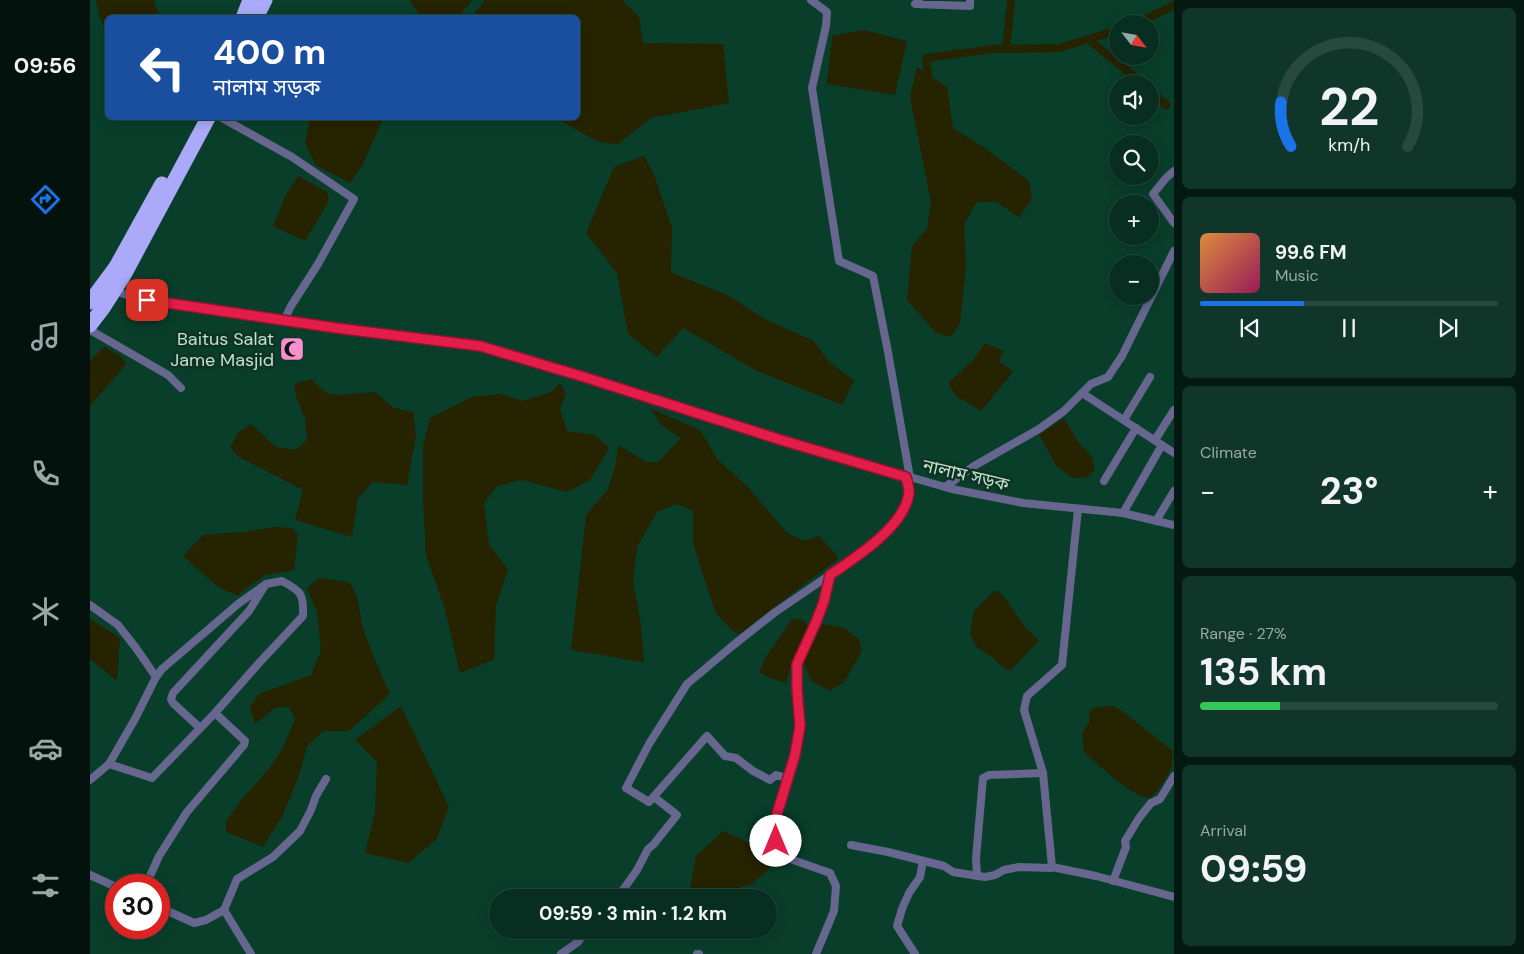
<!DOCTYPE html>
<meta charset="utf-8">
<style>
body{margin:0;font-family:"DM Sans","Noto Sans Bengali",sans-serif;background:#103629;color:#f1f3f6;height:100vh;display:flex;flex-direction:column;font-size:19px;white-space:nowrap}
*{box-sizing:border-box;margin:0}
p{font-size:16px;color:#98a8a5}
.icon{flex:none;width:28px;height:28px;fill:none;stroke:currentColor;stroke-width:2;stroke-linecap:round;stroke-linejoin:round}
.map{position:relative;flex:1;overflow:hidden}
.details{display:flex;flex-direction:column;gap:8px;padding:8px;background:#041912;width:350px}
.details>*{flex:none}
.guide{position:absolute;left:15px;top:15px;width:475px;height:105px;border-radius:8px;box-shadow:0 2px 12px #0003,0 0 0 1px #284a3e;background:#1a4fa0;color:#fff;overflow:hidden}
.needle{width:32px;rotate:121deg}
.tools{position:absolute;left:1019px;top:15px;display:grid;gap:10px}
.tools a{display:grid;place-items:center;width:50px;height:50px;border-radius:50%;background:#072e20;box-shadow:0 2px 12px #0003,0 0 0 1px #284a3e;font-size:25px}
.speed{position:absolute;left:15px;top:874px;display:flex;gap:10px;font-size:25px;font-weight:700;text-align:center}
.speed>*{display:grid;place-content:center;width:65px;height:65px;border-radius:50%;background:#072e20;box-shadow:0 2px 12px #0003,0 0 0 1px #284a3e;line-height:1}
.speed .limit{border:8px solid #d22;background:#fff;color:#111}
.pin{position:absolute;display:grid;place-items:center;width:42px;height:42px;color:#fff;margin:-21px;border-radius:10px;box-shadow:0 2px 8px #0006}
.me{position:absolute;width:55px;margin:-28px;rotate:0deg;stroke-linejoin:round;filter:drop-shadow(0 0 4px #0008)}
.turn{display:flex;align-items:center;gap:18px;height:105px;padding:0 25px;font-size:22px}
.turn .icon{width:65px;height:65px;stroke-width:2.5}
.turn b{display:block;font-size:35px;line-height:42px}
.big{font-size:38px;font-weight:700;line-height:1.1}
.details .tile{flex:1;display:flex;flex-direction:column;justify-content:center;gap:8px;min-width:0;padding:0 18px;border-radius:8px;background:#103629}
.details .dial{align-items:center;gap:0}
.dial svg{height:130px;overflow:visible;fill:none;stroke:#284a3e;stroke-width:7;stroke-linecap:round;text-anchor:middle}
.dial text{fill:#f1f3f6;stroke:none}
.song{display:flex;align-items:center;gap:15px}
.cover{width:60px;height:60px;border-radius:8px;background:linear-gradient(135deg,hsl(30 70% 55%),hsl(330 70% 35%))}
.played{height:5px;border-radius:2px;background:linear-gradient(90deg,#1a73e8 35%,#284a3e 35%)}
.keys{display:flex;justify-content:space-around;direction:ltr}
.heat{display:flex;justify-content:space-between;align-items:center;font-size:28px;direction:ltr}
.charge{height:8px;border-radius:4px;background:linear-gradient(90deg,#34c759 27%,#284a3e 0)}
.trip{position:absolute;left:399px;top:889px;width:288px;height:50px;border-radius:25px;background:#072e20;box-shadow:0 2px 12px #0003,0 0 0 1px #284a3e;font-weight:700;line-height:50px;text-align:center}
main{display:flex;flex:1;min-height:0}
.tabs{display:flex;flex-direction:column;width:90px;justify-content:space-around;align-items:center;background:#03120d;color:#98a8a5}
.tabs .icon{width:35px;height:35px}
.tabs .on{color:#1a73e8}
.tabs b{font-size:22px;color:#f1f3f6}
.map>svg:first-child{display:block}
.water{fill:#262300}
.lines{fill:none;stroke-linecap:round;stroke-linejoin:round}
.canal{stroke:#262300;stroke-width:8}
.street{stroke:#66668e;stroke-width:8}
.highway{stroke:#abaafa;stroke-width:15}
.route-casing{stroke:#92132f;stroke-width:12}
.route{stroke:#e11d48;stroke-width:9}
.labels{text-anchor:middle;stroke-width:5;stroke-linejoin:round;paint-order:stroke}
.poi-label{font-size:18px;fill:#c0e0d0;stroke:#0f3224;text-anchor:end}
.street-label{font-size:18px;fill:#c0e0d0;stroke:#0f3224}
</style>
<main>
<nav class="tabs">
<b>09:56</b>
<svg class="icon on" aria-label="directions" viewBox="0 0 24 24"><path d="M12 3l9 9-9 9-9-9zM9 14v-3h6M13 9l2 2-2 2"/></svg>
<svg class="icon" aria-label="music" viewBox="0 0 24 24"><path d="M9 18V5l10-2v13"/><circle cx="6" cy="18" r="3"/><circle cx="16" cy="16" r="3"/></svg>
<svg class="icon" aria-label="phone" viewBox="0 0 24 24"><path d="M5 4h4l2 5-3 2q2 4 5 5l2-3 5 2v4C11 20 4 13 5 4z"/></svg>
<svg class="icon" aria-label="climate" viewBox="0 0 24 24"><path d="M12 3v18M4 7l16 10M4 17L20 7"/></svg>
<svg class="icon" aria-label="car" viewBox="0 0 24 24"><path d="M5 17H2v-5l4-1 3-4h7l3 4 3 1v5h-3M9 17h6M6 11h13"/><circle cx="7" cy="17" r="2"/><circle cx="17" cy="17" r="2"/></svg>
<svg class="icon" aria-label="filters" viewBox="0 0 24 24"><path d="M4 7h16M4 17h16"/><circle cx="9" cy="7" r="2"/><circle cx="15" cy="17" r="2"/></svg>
</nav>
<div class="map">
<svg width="1084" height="954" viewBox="0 0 1084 954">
<rect width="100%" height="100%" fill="#093e2b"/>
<g class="water">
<path d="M6,0H63L70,17L18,18L17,30L10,19Z"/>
<path d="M319,0H383L367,18L331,17Z"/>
<path d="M395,0H532L549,17L553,43L633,44L639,103L561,118L528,144L508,142L466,118H488V18L381,17Z"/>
<path d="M774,30L817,41L805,95L737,84L742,36Z"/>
<path d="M827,67L857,87L863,128L892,146L939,181L942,199L929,218L907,202H887L874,224L876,267L870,323L861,337L846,333L817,300L822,246L837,229L841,202L820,97Z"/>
<path d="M220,118H293L272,166L260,183L226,165L215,144Z"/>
<path d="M554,156L564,174L582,228L581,272L639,296L675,319L724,341L738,361L764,381L752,405L667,371L593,328L567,357L538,334L527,273L496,233L524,167Z"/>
<path d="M208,176L237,192L239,201L215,241L183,226L195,197Z"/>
<path d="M895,343L914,351L909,361L923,372L891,411L866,396L858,383L883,360Z"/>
<path d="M14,347L29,355L37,363L0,406V361Z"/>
<path d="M221,379L236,393L249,395L285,392L304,408L323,412L326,435L317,485L283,482L268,498L262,537L205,520L213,490L149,457L140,447L149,432L161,424L186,447L205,450L217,440L215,419L206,396L204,384Z"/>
<path d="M470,383L476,394L470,409L477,431L505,435L519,448L500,480L477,492L432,480L407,486L394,503L399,545L418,569L406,606L404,660L370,673L355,610L336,555L333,499V447L340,418L382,397L410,394L433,401L461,392Z"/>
<path d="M561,409L610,430L627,459L657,486L696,532L714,541L729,536L749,558L649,634L643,631L625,612L603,543V511L587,504L567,512L547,547L543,582L551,624L554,662L481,650L496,515L518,489L525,467L529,445L556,462H568L591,438L571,425Z"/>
<path d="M974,418L988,442L1002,456L1005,470L996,478H983L967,467L949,435Z"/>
<path d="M185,527L202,528L208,535L204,570L175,575L150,593L149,596L129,588L93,556L113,535L154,532Z"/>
<path d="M229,578L259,582C270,595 269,615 274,630C281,652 291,673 300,694L259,731H233L217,746L209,776L193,815L173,847L136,832V821L152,799L178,770L193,748L205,719L199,707L185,708L165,724L160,707L169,694L221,675L231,650L227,612L217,588Z"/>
<path d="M904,591H908L915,598L934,626L949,641L921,670L914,669L902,657L887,647L880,634L884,611Z"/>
<path d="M0,619L30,638L27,681L0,659Z"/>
<path d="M702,619L713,620L718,625L702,662L696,683L682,679L669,672L676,657Z"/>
<path d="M733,624L754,628L769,639L772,651L755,681L740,691L721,681L713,662L727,632Z"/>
<path d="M311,706L359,807L347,839L318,863L275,853L285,812L287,762L265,740Z"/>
<path d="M1023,706L1032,711L1083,751C1084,770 1073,784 1061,798C1044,799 1007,764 994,752L992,733L999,723L1000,710L1006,707Z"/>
<path d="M633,831L677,851L683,865L662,884L650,887L645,897H588L587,896L600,889L606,856Z"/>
</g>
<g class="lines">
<g class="canal">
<path d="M1046,24L1084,5"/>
<path d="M998,39L1053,84"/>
<path d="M916,49L921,0"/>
<path d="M839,84L836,58L902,49L969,48L1028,30"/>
<path d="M1060,90L1076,105"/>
</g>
<g class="street">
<path d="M721,0L737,12L736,26L722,88L749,261L783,276L798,352L820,478"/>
<path d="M829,0L825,4L880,6V0"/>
<path d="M132,118L202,157L264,199L228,264L201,306L194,320"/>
<path d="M1084,171L1076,178L1063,194L1084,223"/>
<path d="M24,291L47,298L106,308L390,346L494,377L691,440L862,489L933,503L1033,513L1084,525"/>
<path d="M0,330L78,375L91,388"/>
<path d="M992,393L1001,384L1018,377L1032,356L1084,251"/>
<path d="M1034,420L1060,377"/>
<path d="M1065,440L1084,410"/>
<path d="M1014,481L1046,428"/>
<path d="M855,487L884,466L949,429L974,411L992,393L1084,453"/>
<path d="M1033,513L1072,445"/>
<path d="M1066,521L1084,491"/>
<path d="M0,605L28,625L46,648L66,677L45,719L19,764L62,778L125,713L155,741L154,745L97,812L69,856L56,885"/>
<path d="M66,677L72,669L148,604L176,584L192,581C211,591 214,594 213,616L169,663L125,713"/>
<path d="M110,728L83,703L81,699L83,693L159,611L174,587"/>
<path d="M697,778L686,775L680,780L663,771L646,758L635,756L617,736L559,802L536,788L559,744L597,684L641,647L684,613L744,572L797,533L813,513L819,491L816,477"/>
<path d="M0,780L19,764"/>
<path d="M761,845L798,852L854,866L863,872L895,877L905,875L914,870L929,867L961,868L962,867L1006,876L1084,897"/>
<path d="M962,867L953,773L934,710L937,696L972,665L988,509"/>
<path d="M0,875L26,887"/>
<path d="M887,876L886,858L893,778L899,775L953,773"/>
<path d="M1023,881L1036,847L1035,841L1049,818L1061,803L1070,799L1084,776"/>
<path d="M522,898L533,890L547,870L558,849L563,845L587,815L564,797"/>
<path d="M69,907L104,923L116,920L134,910L161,954"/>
<path d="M134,910L147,879L183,857L210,831L221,810L226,796L236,779"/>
<path d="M471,954L488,942L496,930"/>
<path d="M607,954H609"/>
<path d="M726,954L744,911L746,886L740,873L689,855L683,827L705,755L710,726L707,689V664L727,622L734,601L740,575"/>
<path d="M825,954L807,926L812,909L819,893L830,877L833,861"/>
</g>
<g class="highway">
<path d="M153,18L160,0"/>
<path d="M166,18L175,0"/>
<path d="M0,302L26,267L72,184"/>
<path d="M0,325L13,308L34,275L118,118"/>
</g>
</g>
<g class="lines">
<defs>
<path id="route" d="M57,300L246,328L390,346L494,377L691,440L816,477C817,481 819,487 819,492C816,526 766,557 740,575L734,601L726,622L707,664V689L710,726L705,755L683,827L686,841"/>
</defs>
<use href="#route" class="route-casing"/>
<use href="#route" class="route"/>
</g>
<defs>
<symbol id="mosque-square" viewBox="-11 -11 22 22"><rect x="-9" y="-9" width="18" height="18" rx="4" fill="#f790ce" stroke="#0f3224"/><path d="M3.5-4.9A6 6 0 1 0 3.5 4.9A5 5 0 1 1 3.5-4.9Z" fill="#111"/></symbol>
</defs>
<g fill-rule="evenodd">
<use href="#mosque-square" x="188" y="335" width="28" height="28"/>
</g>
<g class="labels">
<g class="poi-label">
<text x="184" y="345">Baitus Salat<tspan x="184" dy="21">Jame Masjid</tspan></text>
</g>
<g class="street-label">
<text transform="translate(876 475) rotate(13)" y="6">নালাম সড়ক</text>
</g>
</g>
</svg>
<div class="tools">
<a><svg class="needle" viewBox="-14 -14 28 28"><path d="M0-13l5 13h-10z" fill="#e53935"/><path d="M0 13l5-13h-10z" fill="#98a8a5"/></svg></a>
<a><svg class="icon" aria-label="sound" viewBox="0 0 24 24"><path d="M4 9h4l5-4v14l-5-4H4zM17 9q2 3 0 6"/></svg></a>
<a><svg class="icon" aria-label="search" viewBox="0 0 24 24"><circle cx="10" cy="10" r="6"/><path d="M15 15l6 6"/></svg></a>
<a>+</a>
<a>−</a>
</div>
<div class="speed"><div class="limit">30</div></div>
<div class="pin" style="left:57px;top:300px;background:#d93025"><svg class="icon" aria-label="arrive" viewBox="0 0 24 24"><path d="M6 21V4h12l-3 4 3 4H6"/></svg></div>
<svg class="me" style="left:686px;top:841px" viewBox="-20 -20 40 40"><circle r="19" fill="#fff"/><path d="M0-13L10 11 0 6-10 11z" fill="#e11d48"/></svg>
<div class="trip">09:59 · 3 min · 1.2 km</div>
<div class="guide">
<div class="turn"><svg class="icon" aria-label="left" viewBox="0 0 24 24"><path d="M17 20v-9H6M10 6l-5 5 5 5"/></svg><div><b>400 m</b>নালাম সড়ক</div></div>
</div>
</div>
<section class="details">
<div class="tile dial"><svg viewBox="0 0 100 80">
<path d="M14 69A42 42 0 1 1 86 69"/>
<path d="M14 69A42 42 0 0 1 8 42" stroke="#1a73e8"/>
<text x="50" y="56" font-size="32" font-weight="700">22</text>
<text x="50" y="72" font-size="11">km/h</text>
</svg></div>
<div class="tile">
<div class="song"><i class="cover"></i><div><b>99.6 FM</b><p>Music</p></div></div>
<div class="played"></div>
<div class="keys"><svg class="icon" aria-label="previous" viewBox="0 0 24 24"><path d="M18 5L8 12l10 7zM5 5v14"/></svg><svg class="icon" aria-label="pause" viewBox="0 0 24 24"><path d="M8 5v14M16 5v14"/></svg><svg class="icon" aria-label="next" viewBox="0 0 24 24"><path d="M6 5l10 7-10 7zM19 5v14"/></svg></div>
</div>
<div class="tile"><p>Climate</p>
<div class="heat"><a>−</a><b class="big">23°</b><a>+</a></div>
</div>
<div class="tile"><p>Range · 27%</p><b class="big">135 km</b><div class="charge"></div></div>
<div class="tile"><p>Arrival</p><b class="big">09:59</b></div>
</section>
</main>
